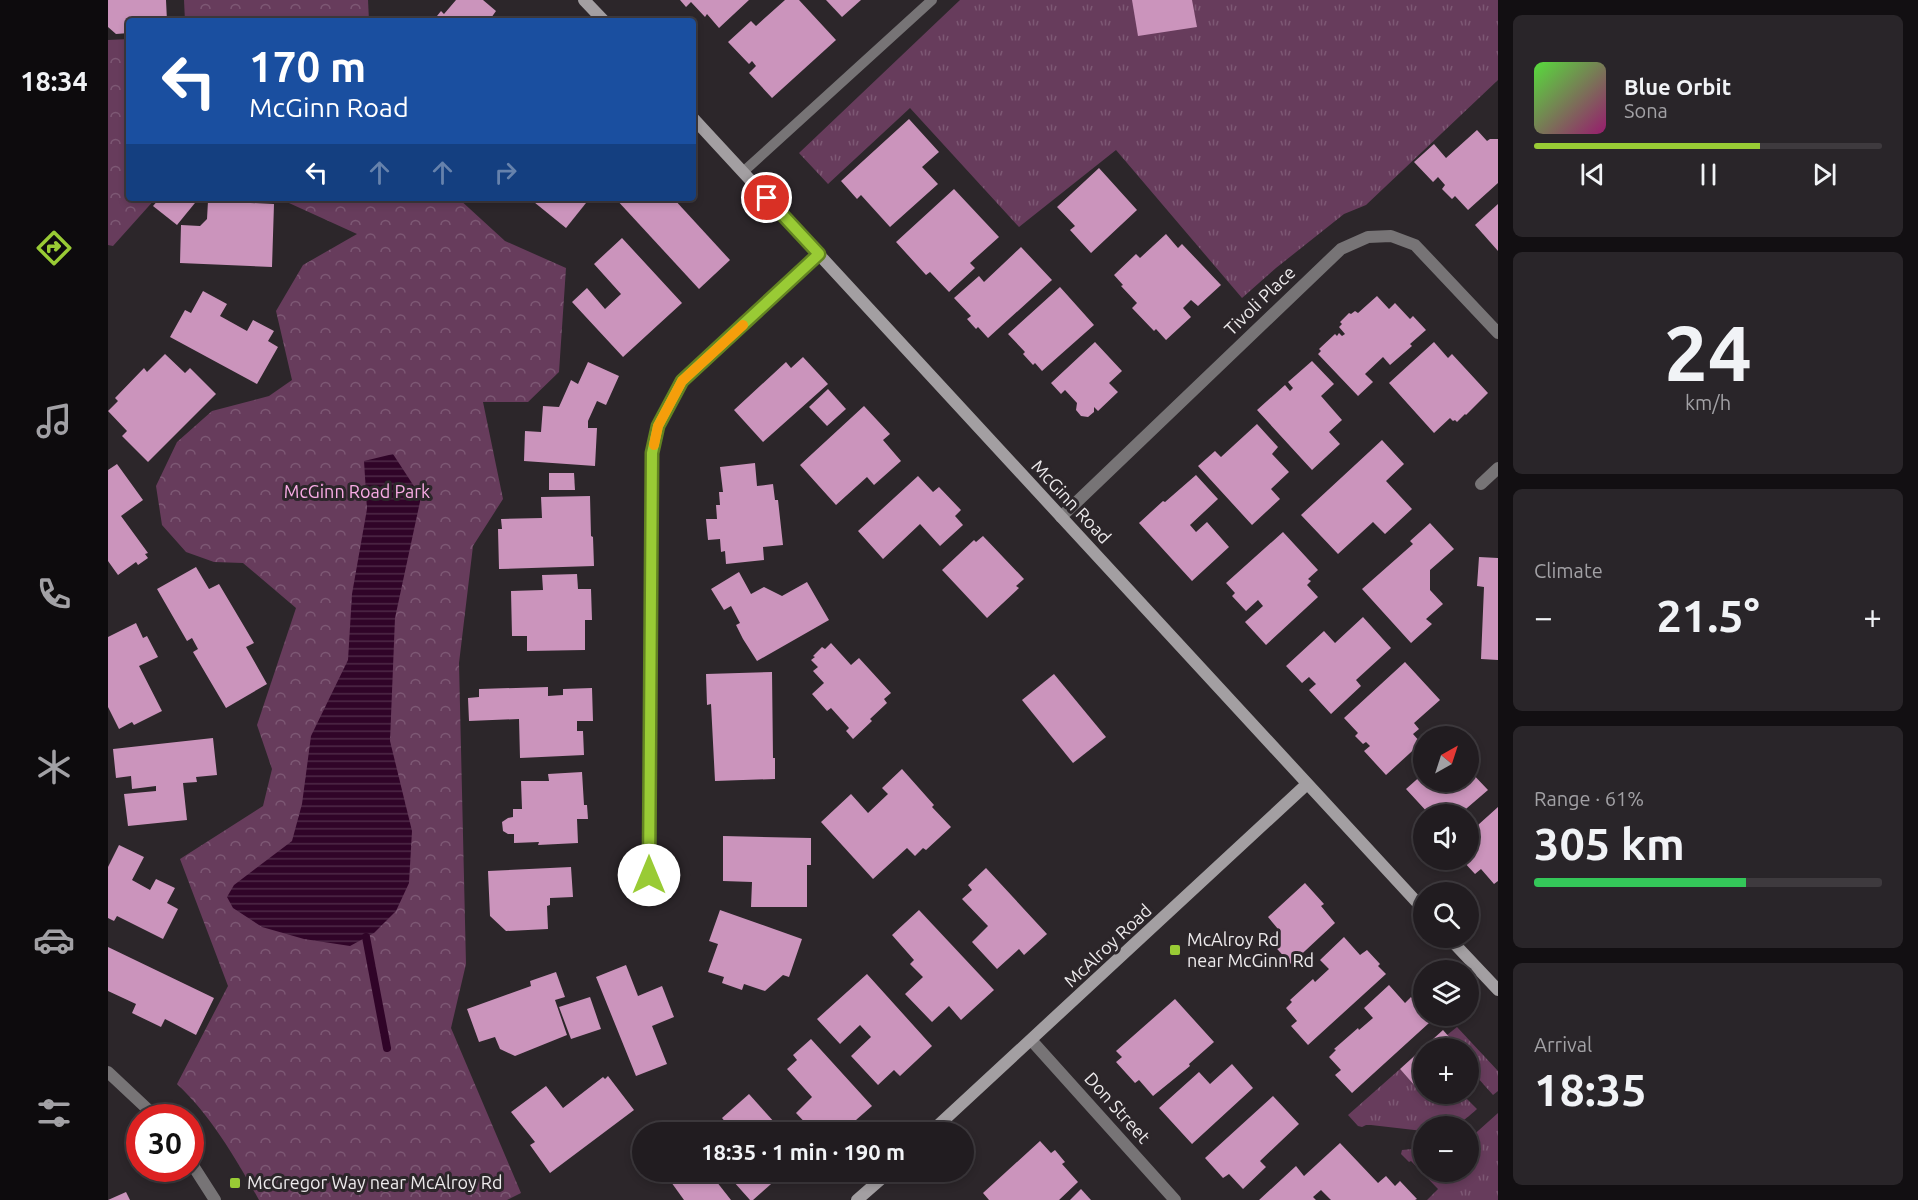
<!DOCTYPE html>
<meta charset="utf-8">
<style>
body{margin:0;font-family:Ubuntu,sans-serif;background:#292529;color:#f1f3f6;height:100vh;display:flex;flex-direction:column;font-size:22px;white-space:nowrap}
*{box-sizing:border-box;margin:0}
p{font-size:20px;color:#a2a1a5}
.icon{flex:none;width:33px;height:33px;fill:none;stroke:currentColor;stroke-width:2;stroke-linecap:round;stroke-linejoin:round}
.map{position:relative;flex:1;overflow:hidden}
.details{display:flex;flex-direction:column;gap:15px;padding:15px;background:#120f12;width:420px}
.details>*{flex:none}
.hud{position:absolute;left:18px;top:18px;width:570px;height:183px;border-radius:6px;box-shadow:0 3px 9px #0003,0 0 0 2px #3e3a3e;background:#1a4fa0;color:#fff;overflow:hidden}
.needle{width:39px;rotate:39deg}
.buttons{position:absolute;left:1305px;top:726px;display:grid;gap:12px}
.buttons a{display:grid;place-items:center;width:66px;height:66px;border-radius:50%;background:#211c20;box-shadow:0 3px 9px #0003,0 0 0 2px #3e3a3e;font-size:30px}
.speed{position:absolute;left:18px;top:1104px;display:flex;gap:12px;font-size:30px;font-weight:700;text-align:center}
.speed>*{display:grid;place-content:center;width:78px;height:78px;border-radius:50%;background:#211c20;box-shadow:0 3px 9px #0003,0 0 0 2px #3e3a3e;line-height:1}
.speed .limit{border:9px solid #d22;background:#fff;color:#111}
.pin{position:absolute;display:grid;place-items:center;width:51px;height:51px;color:#fff;margin:-26px;border:3px solid #fff;border-radius:50%;box-shadow:0 2px 6px #0007}
.me{position:absolute;width:66px;margin:-33px;rotate:0deg;stroke-linejoin:round;filter:drop-shadow(0 0 4px #0008)}
.turn{display:flex;align-items:center;gap:21px;height:126px;padding:0 24px;font-size:27px}
.turn .icon{width:78px;height:78px;stroke-width:2.5}
.turn b{display:block;font-size:42px;line-height:51px}
.lanes{display:flex;align-items:center;height:57px;padding:0 24px;background:#0003;justify-content:center;gap:30px;direction:ltr}
.lanes .off{opacity:.35}
.big{font-size:45px;font-weight:600;line-height:1.1}
.details .tile{flex:1;display:flex;flex-direction:column;justify-content:center;gap:9px;min-width:0;padding:0 21px;border-radius:9px;background:#292529}
.details .dial{align-items:center;gap:0}
.dial b{font-size:78px;line-height:1}
.song{display:flex;align-items:center;gap:18px}
.cover{width:72px;height:72px;border-radius:9px;background:linear-gradient(135deg,hsl(110 70% 55%),hsl(320 70% 35%))}
.played{height:6px;border-radius:3px;background:linear-gradient(90deg,#99cb35 65%,#3e3a3e 65%)}
.keys{display:flex;justify-content:space-around;direction:ltr}
.heat{display:flex;justify-content:space-between;align-items:center;font-size:33px;direction:ltr}
.charge{height:9px;border-radius:4px;background:linear-gradient(90deg,#34c759 61%,#3e3a3e 0)}
.trip{position:absolute;left:524px;top:1122px;width:342px;height:60px;border-radius:30px;background:#211c20;box-shadow:0 3px 9px #0003,0 0 0 2px #3e3a3e;font-weight:600;line-height:60px;text-align:center}
main{display:flex;flex:1;min-height:0}
.menu{display:flex;flex-direction:column;width:108px;justify-content:space-around;align-items:center;background:#0d0b0d;color:#a2a1a5}
.menu .icon{width:42px;height:42px}
.menu .active{color:#99cb35}
.menu b{font-size:27px;color:#f1f3f6}
.map>svg:first-child{display:block}
.grass{fill:url(#grass-tufts)}
.park{fill:url(#park-crowns)}
.water{fill:url(#water-rules)}
.lines{fill:none;stroke-linecap:round;stroke-linejoin:round}
.stream{stroke:#300428;stroke-width:8}
.building{fill:#cb94bc}
.lane{stroke:#777476;stroke-width:10}
.street{stroke:#777476;stroke-width:12}
.secondary{stroke:#a39fa2;stroke-width:12}
.route-casing{stroke:#638422;stroke-width:15}
.route{stroke:#99cb35;stroke-width:10}
.slow{stroke:#f59e0b;stroke-width:10}
.poi-dot{fill:#99cb35;stroke:#2c262a;stroke-width:2}
.labels{text-anchor:middle;stroke-width:6;stroke-linejoin:round;paint-order:stroke}
.street-label{font-size:18px;fill:#edeaec;stroke:#2c262a}
.park-label{font-size:18px;fill:#f9ace5;stroke:#2c262a}
.poi-label{font-size:18px;fill:#edeaec;stroke:#2c262a;text-anchor:start}
</style>
<main>
<nav class="menu">
<b>18:34</b>
<svg class="icon active" aria-label="directions" viewBox="0 0 24 24"><path d="M12 3l9 9-9 9-9-9zM9 14v-3h6M13 9l2 2-2 2"/></svg>
<svg class="icon" aria-label="music" viewBox="0 0 24 24"><path d="M9 18V5l10-2v13"/><circle cx="6" cy="18" r="3"/><circle cx="16" cy="16" r="3"/></svg>
<svg class="icon" aria-label="phone" viewBox="0 0 24 24"><path d="M5 4h4l2 5-3 2q2 4 5 5l2-3 5 2v4C11 20 4 13 5 4z"/></svg>
<svg class="icon" aria-label="climate" viewBox="0 0 24 24"><path d="M12 3v18M4 7l16 10M4 17L20 7"/></svg>
<svg class="icon" aria-label="car" viewBox="0 0 24 24"><path d="M5 17H2v-5l4-1 3-4h7l3 4 3 1v5h-3M9 17h6M6 11h13"/><circle cx="7" cy="17" r="2"/><circle cx="17" cy="17" r="2"/></svg>
<svg class="icon" aria-label="filters" viewBox="0 0 24 24"><path d="M4 7h16M4 17h16"/><circle cx="9" cy="7" r="2"/><circle cx="15" cy="17" r="2"/></svg>
</nav>
<div class="map">
<svg width="1390" height="1200" viewBox="0 0 1390 1200">
<defs>
<pattern id="grass-tufts" width="24" height="20" patternUnits="userSpaceOnUse" patternTransform="scale(1.5)"><rect width="24" height="20" fill="#673c5c"/><path d="M3 7l-1-3M5 7V3M7 7l1-3M15 17l-1-3M17 17v-4M19 17l1-3" fill="none" stroke="#7d5874"/></pattern>
<pattern id="park-crowns" width="20" height="18" patternUnits="userSpaceOnUse" patternTransform="scale(1.5)"><rect width="20" height="18" fill="#673c5c"/><path d="M2 6a3 3 0 1 1 6 0M12 15a3 3 0 1 1 6 0" fill="none" stroke="#7d5874"/></pattern>
<pattern id="water-rules" width="6" height="5" patternUnits="userSpaceOnUse" patternTransform="scale(1.5)"><rect width="6" height="5" fill="#300428"/><path d="M0 2.5h6" fill="none" stroke="#4e2947"/></pattern>
</defs>
<rect width="100%" height="100%" fill="#2c262a"/>
<g class="grass">
<path d="M852,0H1390V80L1258,205L1236,214L1168,268L1134,298L1008,150L911,227L802,108L720,184L691,153Z"/>
<path d="M1349,1027L1390,1071V1091L1385,1095L1361,1068L1360,1048H1351L1339,1035Z"/>
<path d="M1292,1069L1313,1093L1315,1091L1316,1094H1354L1369,1109C1346,1130 1346,1126 1316,1126L1315,1131L1263,1125H1258L1254,1127L1250,1126L1240,1115Z"/>
<path d="M1390,1113V1200H1319L1330,1189L1303,1161L1301,1162L1293,1154L1294,1150L1315,1148L1316,1172H1360L1361,1139Z"/>
</g>
<g class="park">
<path d="M76,0H260L261,21H77Z"/>
<path d="M21,39V198H48L5,246L0,245V40Z"/>
<path d="M170,198H350L397,241L458,268L451,372L420,402H375L395,499L365,546L351,663L358,964L343,1028L413,1193L399,1200H151C128,1159 104,1117 69,1084L120,986L72,859L155,806L164,769L149,725L188,608L135,563L106,562L78,552L54,525L48,486L69,442L104,411L161,396L184,380L168,311L195,265L249,234Z"/>
</g>
<path class="water" d="M285,454L313,497L287,618L282,741L304,831L301,883L288,911L266,933L242,946L196,939L154,927L125,908L119,897L126,885L184,841L194,804L203,736L240,660L244,594L259,509L256,461Z"/>
<g class="lines">
<path class="stream" d="M258,937L279,1048"/>
</g>
<g class="building">
<path d="M0,0H58L59,21H21V33L8,34L0,27Z"/>
<path d="M348,0H375L388,11L383,18L386,21H325L333,11L336,14Z"/>
<path d="M572,0H641L611,28L599,14L597,17L583,2L578,7Z"/>
<path d="M677,0H691L728,40L664,98L641,73L648,66L644,61L641,64L620,42L643,21L648,26Z"/>
<path d="M718,0H753L734,17Z"/>
<path d="M1024,0H1084L1089,27L1030,36Z"/>
<path d="M801,119L831,152L814,167L830,184L782,227L753,195L749,199L733,181Z"/>
<path d="M1369,130L1379,141L1382,139H1390V183L1360,210L1347,196L1344,199L1334,189L1337,185L1330,177L1325,182L1306,162L1326,144L1338,158Z"/>
<path d="M991,168L1029,210L983,253L962,230L967,226L949,207Z"/>
<path d="M846,189L891,237L862,263L867,268L841,292L822,272L818,275L788,242Z"/>
<path d="M52,198H91L69,225L45,206Z"/>
<path d="M421,198H482L458,228Z"/>
<path d="M507,198H565L622,260L591,289Z"/>
<path d="M100,201L166,204L164,267L72,263L73,225L92,226L99,219Z"/>
<path d="M1390,204V251L1367,225Z"/>
<path d="M1058,234L1070,248L1074,244L1113,285L1090,306L1083,300L1075,308L1083,317L1058,340L1048,329L1046,331L1024,308L1029,303L1013,286L1015,285L1006,275L1028,254L1032,258Z"/>
<path d="M514,238L574,303L515,357L464,302L479,288L497,309L513,294L486,264Z"/>
<path d="M913,247L944,280L880,338L870,327L868,329L859,319L863,316L846,298L871,276L876,282Z"/>
<path d="M952,287L986,325L934,371L927,363L925,365L915,354L917,352L900,334Z"/>
<path d="M95,291L119,304L112,316L139,331L145,320L166,331L160,341L170,347L149,384L62,337L77,310L83,313Z"/>
<path d="M1269,296L1281,309L1287,303L1302,319L1305,316L1318,330L1302,344L1304,346L1282,365L1275,357L1257,374L1265,382L1250,396L1210,354L1213,351L1211,349L1227,334L1229,336L1231,333L1234,336L1237,334L1231,327L1234,324L1232,322L1241,313L1243,314L1247,311L1250,313Z"/>
<path d="M987,342L1014,371L1001,383L1010,392L990,411L986,407V412L980,417L973,416L968,410L969,403L957,390L953,394L943,383Z"/>
<path d="M1326,342L1340,358L1344,354L1380,393L1358,415L1357,414L1349,422L1347,420L1345,421L1342,418L1326,433L1281,383Z"/>
<path d="M57,354L77,373L82,368L108,394L40,462L14,436L19,431L0,411L10,401L7,398L36,368L39,372Z"/>
<path d="M695,357L720,384L655,442L626,410L678,362L683,368Z"/>
<path d="M1204,361L1226,384L1213,396L1234,420L1221,432L1232,444L1204,470L1149,410L1177,385L1182,391L1185,388L1180,382Z"/>
<path d="M480,362L511,376L498,405L489,401L480,421V428H489L487,466L416,461L417,431L433,432L435,406L451,407L463,380L470,384Z"/>
<path d="M720,389L738,409L719,426L701,407Z"/>
<path d="M756,406L782,434L775,440L793,461L766,485L759,477L728,505L692,465Z"/>
<path d="M1149,424L1170,447L1164,454L1181,472L1163,489L1172,499L1144,525L1090,466L1107,451L1113,457Z"/>
<path d="M1274,440L1296,464L1278,481L1304,509L1277,534L1265,522L1230,554L1193,515Z"/>
<path d="M647,463L649,486L665,484L667,500H670L675,545L655,547L656,560L618,564L617,551L613,552L612,539L600,540L598,519H609L608,505H612L611,492H615L612,467Z"/>
<path d="M9,464L35,500L13,516L40,553L37,554L40,558L30,565L28,562L10,575L0,561V470Z"/>
<path d="M441,473H466L467,490H441Z"/>
<path d="M1088,475L1110,499L1082,525L1088,532L1099,522L1121,547L1084,581L1031,523L1055,501L1057,502Z"/>
<path d="M810,476L825,492L831,487L853,510L847,516L855,525L832,546L812,524L775,559L750,531Z"/>
<path d="M482,496L483,536L485,537L486,566L391,569L390,529H394L393,519L434,518L433,497Z"/>
<path d="M1322,523L1346,549L1322,570V590L1335,604L1318,619L1324,624L1303,643L1254,589L1305,544L1302,541Z"/>
<path d="M1175,532L1210,570L1200,579L1203,581L1199,585L1210,597L1158,645L1137,622L1155,606L1150,600L1138,611L1124,596L1127,593L1118,583Z"/>
<path d="M875,536L916,579L908,586L911,588L879,618L834,570L866,540L868,542Z"/>
<path d="M1371,557L1390,558V660L1373,659L1376,587L1369,586Z"/>
<path d="M88,567L101,589L111,584L146,643L138,647L159,684L118,708L85,652L90,649L84,638L79,641L49,589Z"/>
<path d="M631,572L643,594L656,587L674,596L699,582L721,620L649,661L635,639L628,625L632,623L623,606L616,610L603,589Z"/>
<path d="M469,574L470,589H483L484,620H477V650L419,651V636H404L403,591L435,590L434,575Z"/>
<path d="M1255,617L1283,648L1248,680L1253,686L1223,714L1201,690L1208,684L1201,677L1194,683L1178,666L1216,631L1227,643Z"/>
<path d="M28,623L35,638L39,636L50,657L31,666L54,711L26,725L24,722L11,729L0,707V637Z"/>
<path d="M723,643L743,665L751,658L783,693L776,699L779,703L762,719L764,721L745,739L738,731L741,728L723,708L719,711L704,694L716,683L705,671L710,667L703,660L707,657L705,656L714,647L717,649Z"/>
<path d="M1297,662L1332,700L1306,723L1311,729L1305,734L1313,743L1278,775L1256,751L1262,746L1258,742L1255,744L1247,736L1250,733L1236,718Z"/>
<path d="M664,672L665,758H667V779L607,781L603,704L599,705L598,674Z"/>
<path d="M946,674L998,737L965,763L914,700Z"/>
<path d="M440,687V696L455,695V689L484,688L485,721H469V731H475L476,755L412,758L411,719L361,721L360,698L371,697V689Z"/>
<path d="M105,738L109,775L88,777L89,782L75,783L79,820L20,826L16,794L48,791V786L24,789L23,776L8,778L5,749Z"/>
<path d="M794,769L826,805L824,807L843,827L818,850L815,848L807,856L799,848L765,879L713,822L743,794L760,813L780,794L774,788Z"/>
<path d="M1360,769L1380,790L1352,814H1321L1298,789L1316,773V782H1360Z"/>
<path d="M474,772L476,805H479L480,819H469L470,843L430,845L431,842L406,843V834H400L395,831L394,822L400,818L405,817V809H414L413,781H441L440,774Z"/>
<path d="M1390,807V881L1386,884L1373,869L1367,874L1354,860H1360V834Z"/>
<path d="M615,836L703,838V865H699V907H643L644,882L615,881Z"/>
<path d="M11,845L36,857L24,880L42,890L48,879L67,888L59,903L70,909L55,939L9,916L6,921L0,918V867Z"/>
<path d="M463,867L465,897L442,898V905L439,906L440,929L398,931L382,916L380,871Z"/>
<path d="M878,868L939,934L916,955L911,949L889,969L864,942L880,926L854,899L864,890L860,885Z"/>
<path d="M1197,883L1216,904L1213,906L1227,923L1183,964L1159,938L1170,929L1160,917Z"/>
<path d="M612,910L694,939L681,977L675,975L657,991L636,984L634,990L614,983L616,977L600,972L610,944L601,941Z"/>
<path d="M811,910L886,990L853,1020L841,1006L824,1022L797,994L815,977L802,964L806,960L784,935Z"/>
<path d="M1236,937L1252,955L1259,950L1272,964L1270,966L1278,974L1200,1045L1183,1026L1189,1021L1178,1008L1184,1002L1182,1000L1205,979L1207,982L1221,969L1212,960Z"/>
<path d="M0,947L106,998L88,1035L57,1019L53,1027L24,1013L28,1004L0,991Z"/>
<path d="M518,965L530,996L554,986L566,1017L544,1026L559,1064L528,1076L488,977Z"/>
<path d="M448,972L457,997L447,1000L459,1035L407,1056L392,1049L387,1037L371,1042L359,1009L423,986L422,981Z"/>
<path d="M759,974L824,1046L792,1076L786,1070L770,1085L743,1056L763,1037L752,1025L732,1044L709,1019Z"/>
<path d="M1281,985L1297,1003L1303,997L1315,1010L1312,1012L1321,1023L1244,1093L1227,1075L1233,1070L1221,1057L1228,1050L1226,1049L1250,1028L1251,1030L1265,1018L1256,1008Z"/>
<path d="M482,997L493,1029L463,1039L451,1007Z"/>
<path d="M1067,999L1106,1042L1081,1064L1082,1066L1045,1096L1031,1080L1027,1083L1008,1062L1014,1057L1008,1051Z"/>
<path d="M1335,1030L1351,1048H1316V1091L1313,1093L1292,1069Z"/>
<path d="M703,1039L764,1106L740,1127L735,1122L723,1132H706L688,1113L704,1097L679,1069L689,1060L685,1055Z"/>
<path d="M1124,1064L1145,1088L1084,1144L1051,1108L1091,1072L1102,1084Z"/>
<path d="M500,1076L526,1110L442,1173L422,1145L427,1142L403,1112L438,1086L455,1108L495,1077L497,1079Z"/>
<path d="M641,1094L675,1132H626L614,1118Z"/>
<path d="M1165,1096L1191,1124L1152,1161L1158,1167L1135,1189L1121,1174L1115,1178L1097,1158Z"/>
<path d="M932,1141L943,1153L947,1150L957,1162L954,1164L970,1182L951,1200H881L875,1193Z"/>
<path d="M1232,1143L1270,1183L1278,1176L1287,1186L1292,1181L1309,1199L1307,1200H1223L1213,1190L1205,1197L1208,1200H1151L1188,1166L1196,1176Z"/>
<path d="M563,1172H601L623,1200H576L558,1175Z"/>
<path d="M617,1172H686L675,1182L671,1177L645,1200H642Z"/>
<path d="M973,1189L983,1200H962Z"/>
<path d="M18,1192L22,1200H0Z"/>
</g>
<g class="lines">
<path class="lane" d="M635,172L824,0"/>
<g class="street">
<path d="M1373,484L1390,468"/>
<path d="M953,517L1233,249L1260,237L1283,236L1307,245L1390,333"/>
<path d="M541,875L544,453L550,426L574,381L711,254"/>
<path d="M924,1041L1067,1200"/>
<path d="M0,1072L49,1118"/>
<path d="M82,1161L107,1200"/>
</g>
<g class="secondary">
<path d="M476,0L496,21"/>
<path d="M585,118L1316,910"/>
<path d="M1341,938L1390,990"/>
<path d="M823,1132L1199,784"/>
<path d="M749,1200L781,1172"/>
</g>
</g>
<g class="lines">
<defs>
<path id="route" d="M541,875L544,453L550,426L574,381L711,254L659,198"/>
</defs>
<use href="#route" class="route-casing"/>
<use href="#route" class="route"/>
<path class="slow" d="M546,445L550,426L574,381L635,325"/>
</g>
<g class="poi-dot">
<rect x="1061" y="944" width="12" height="12" rx="3"/>
<rect x="121" y="1177" width="12" height="12" rx="3"/>
</g>
<g class="labels">
<g class="street-label">
<text transform="translate(1152 301) rotate(-44)" y="6">Tivoli Place</text>
<text transform="translate(963 502) rotate(47)" y="6">McGinn Road</text>
<text transform="translate(1000 946) rotate(-43)" y="6">McAlroy Road</text>
<text transform="translate(1009 1108) rotate(48)" y="6">Don Street</text>
</g>
<g class="park-label">
<text x="249" y="498">McGinn Road Park</text>
</g>
<g class="poi-label">
<text x="1079" y="946">McAlroy Rd<tspan x="1079" dy="21">near McGinn Rd</tspan></text>
<text x="139" y="1189">McGregor Way near McAlroy Rd</text>
</g>
</g>
</svg>
<div class="buttons">
<a><svg class="needle" viewBox="-14 -14 28 28"><path d="M0-13l5 13h-10z" fill="#e53935"/><path d="M0 13l5-13h-10z" fill="#a2a1a5"/></svg></a>
<a><svg class="icon" aria-label="sound" viewBox="0 0 24 24"><path d="M4 9h4l5-4v14l-5-4H4zM17 9q2 3 0 6"/></svg></a>
<a><svg class="icon" aria-label="search" viewBox="0 0 24 24"><circle cx="10" cy="10" r="6"/><path d="M15 15l6 6"/></svg></a>
<a><svg class="icon" aria-label="layers" viewBox="0 0 24 24"><path d="M12 4l9 5-9 5-9-5zM3 14l9 5 9-5"/></svg></a>
<a>+</a>
<a>−</a>
</div>
<div class="speed"><div class="limit">30</div></div>
<div class="pin" style="left:659px;top:198px;background:#d93025"><svg class="icon" aria-label="arrive" viewBox="0 0 24 24"><path d="M6 21V4h12l-3 4 3 4H6"/></svg></div>
<svg class="me" style="left:541px;top:875px" viewBox="-20 -20 40 40"><circle r="19" fill="#fff"/><path d="M0-13L10 11 0 6-10 11z" fill="#99cb35"/></svg>
<div class="trip">18:35 · 1 min · 190 m</div>
<div class="hud">
<div class="turn"><svg class="icon" aria-label="left" viewBox="0 0 24 24"><path d="M17 20v-9H6M10 6l-5 5 5 5"/></svg><div><b>170 m</b>McGinn Road</div></div>
<div class="lanes"><svg class="icon" aria-label="left" viewBox="0 0 24 24"><path d="M17 20v-9H6M10 6l-5 5 5 5"/></svg><svg class="icon off" aria-label="ahead" viewBox="0 0 24 24"><path d="M12 20V5M6 11l6-6 6 6"/></svg><svg class="icon off" aria-label="ahead" viewBox="0 0 24 24"><path d="M12 20V5M6 11l6-6 6 6"/></svg><svg class="icon off" aria-label="right" viewBox="0 0 24 24"><path d="M7 20v-9h11M14 6l5 5-5 5"/></svg></div>
</div>
</div>
<section class="details">
<div class="tile">
<div class="song"><i class="cover"></i><div><b>Blue Orbit</b><p>Sona</p></div></div>
<div class="played"></div>
<div class="keys"><svg class="icon" aria-label="previous" viewBox="0 0 24 24"><path d="M18 5L8 12l10 7zM5 5v14"/></svg><svg class="icon" aria-label="pause" viewBox="0 0 24 24"><path d="M8 5v14M16 5v14"/></svg><svg class="icon" aria-label="next" viewBox="0 0 24 24"><path d="M6 5l10 7-10 7zM19 5v14"/></svg></div>
</div>
<div class="tile dial"><b>24</b><p>km/h</p></div>
<div class="tile"><p>Climate</p>
<div class="heat"><a>−</a><b class="big">21.5°</b><a>+</a></div>
</div>
<div class="tile"><p>Range · 61%</p><b class="big">305 km</b><div class="charge"></div></div>
<div class="tile"><p>Arrival</p><b class="big">18:35</b></div>
</section>
</main>
